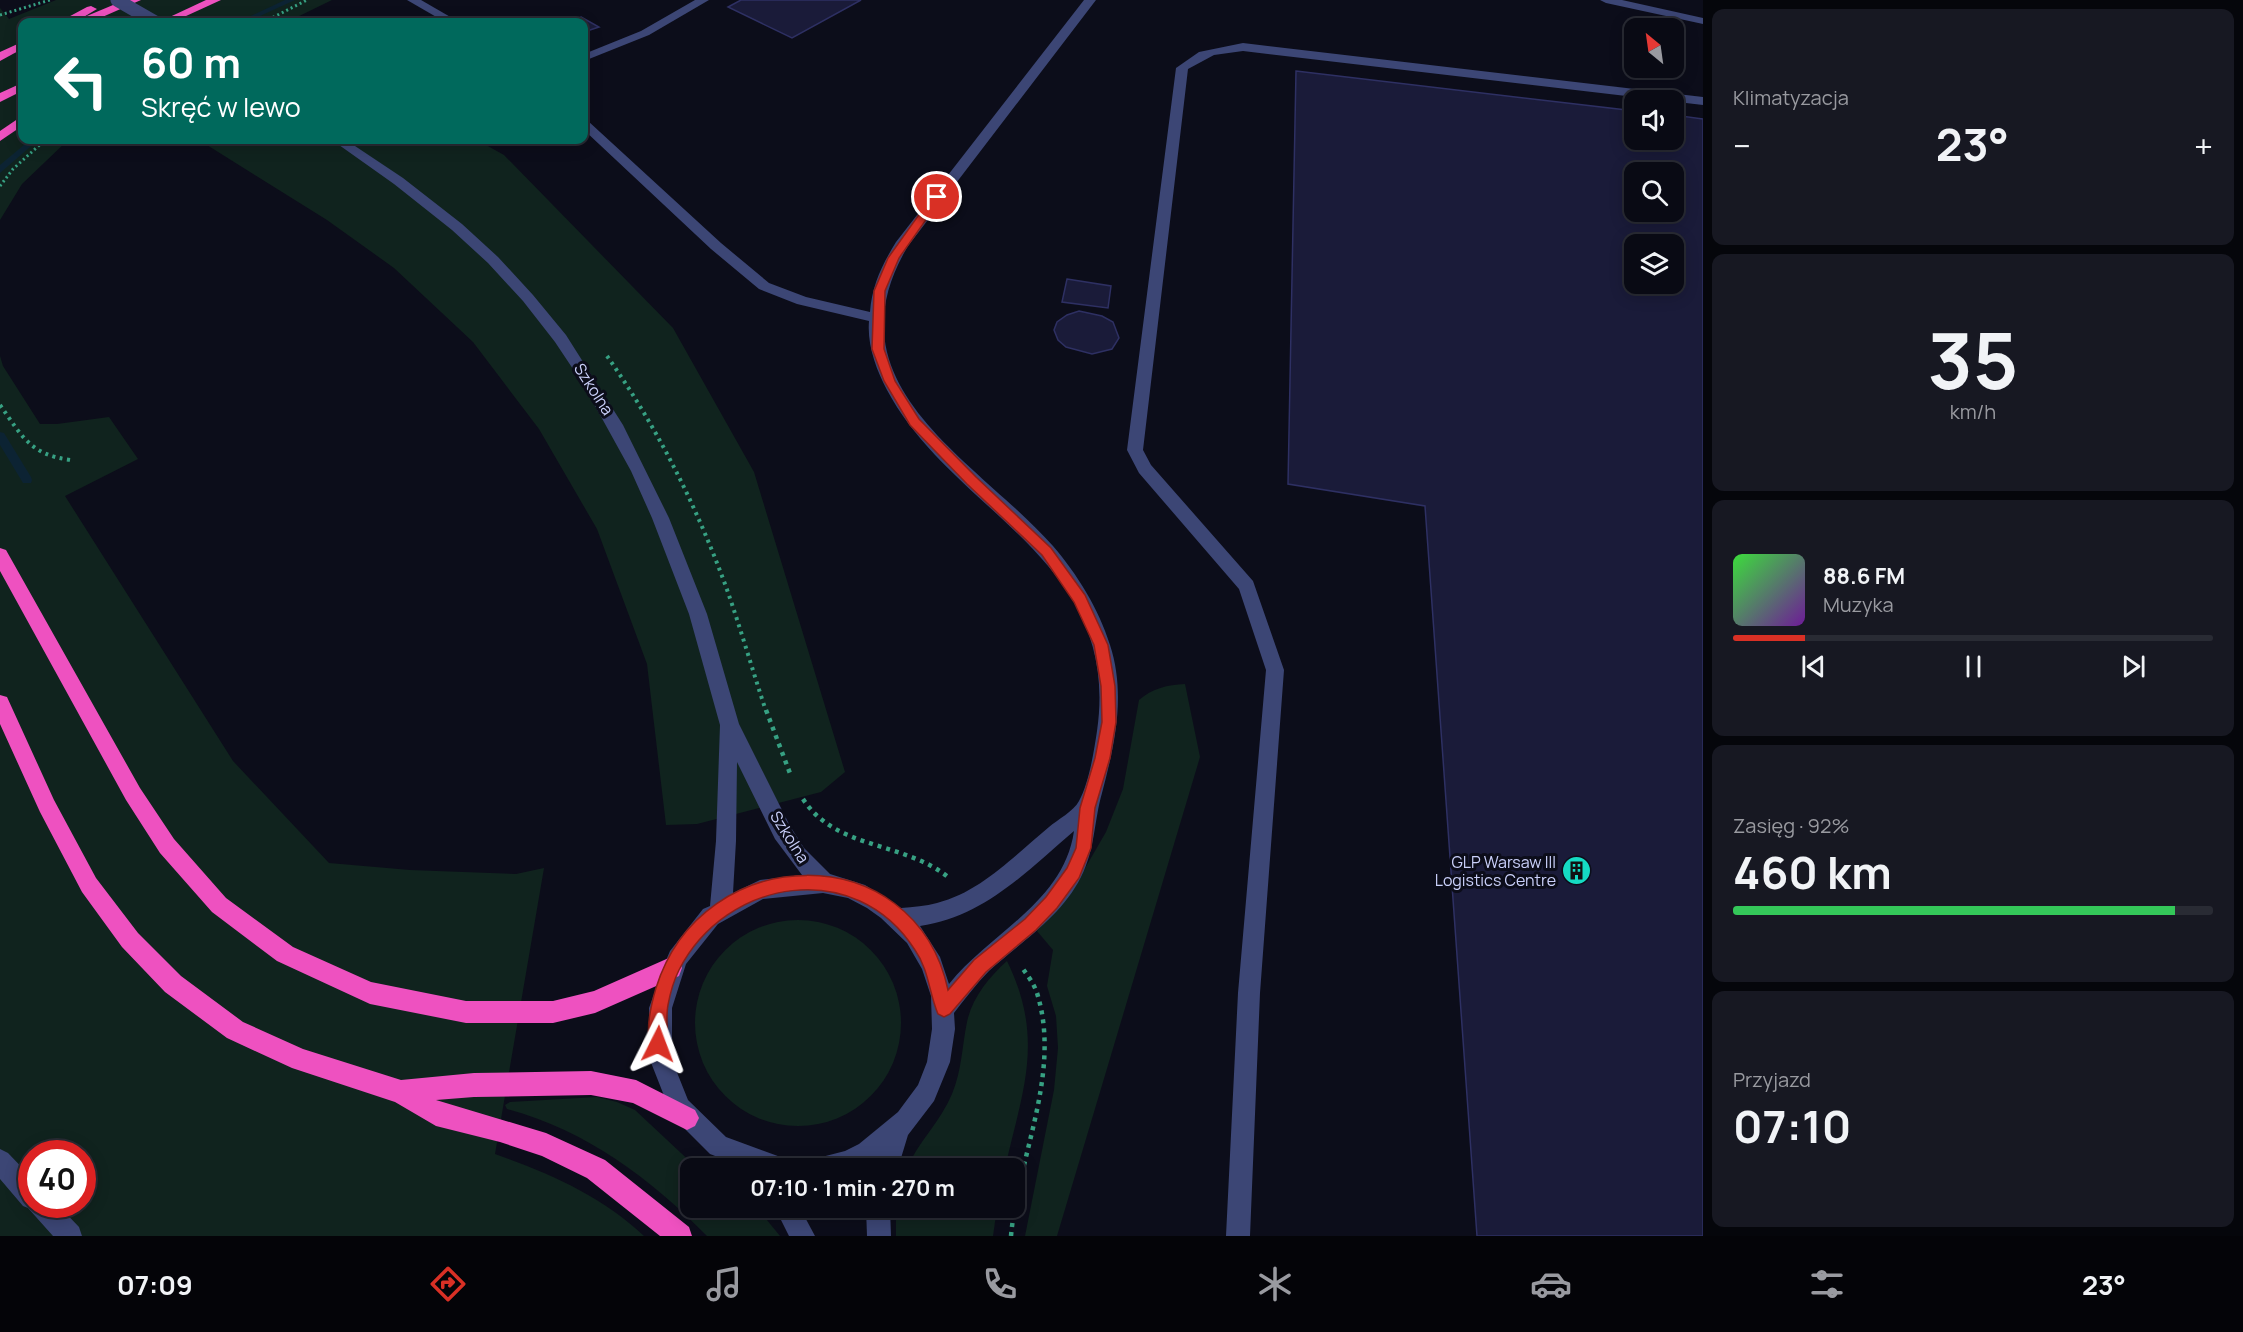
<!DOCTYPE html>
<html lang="pl">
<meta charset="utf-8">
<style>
body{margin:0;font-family:Manrope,sans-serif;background:#171822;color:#f1f3f6;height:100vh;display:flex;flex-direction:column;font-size:22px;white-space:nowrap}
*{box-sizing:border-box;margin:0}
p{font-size:20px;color:#999aa0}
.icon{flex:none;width:33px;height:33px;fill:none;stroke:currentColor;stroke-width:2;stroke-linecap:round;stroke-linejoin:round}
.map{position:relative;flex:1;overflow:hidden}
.details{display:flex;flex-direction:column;gap:9px;padding:9px;background:#05060b;width:540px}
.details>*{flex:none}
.hud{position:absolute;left:18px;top:18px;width:570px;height:126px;border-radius:12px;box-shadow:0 3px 15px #0003,0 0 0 2px #292b34;background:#00695c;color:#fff;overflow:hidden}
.needle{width:39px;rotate:331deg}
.fabs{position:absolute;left:1624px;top:18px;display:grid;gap:12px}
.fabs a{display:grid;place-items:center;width:60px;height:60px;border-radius:12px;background:#090a14;box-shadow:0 3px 15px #0003,0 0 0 2px #292b34;font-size:30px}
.speed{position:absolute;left:18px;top:1140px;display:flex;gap:12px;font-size:30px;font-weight:700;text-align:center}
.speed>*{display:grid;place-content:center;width:78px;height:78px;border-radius:50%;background:#090a14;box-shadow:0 3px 15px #0003,0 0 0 2px #292b34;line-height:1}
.speed .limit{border:9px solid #d22;background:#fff;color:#111}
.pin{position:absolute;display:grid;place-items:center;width:51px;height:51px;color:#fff;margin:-26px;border:3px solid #fff;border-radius:50%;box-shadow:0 2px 6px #0007}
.me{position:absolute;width:66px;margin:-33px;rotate:3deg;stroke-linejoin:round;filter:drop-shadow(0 0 4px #0008)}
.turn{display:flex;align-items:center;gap:21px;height:126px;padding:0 24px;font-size:27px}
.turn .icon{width:78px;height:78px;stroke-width:2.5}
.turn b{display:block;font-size:42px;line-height:51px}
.big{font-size:45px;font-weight:700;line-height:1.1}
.details .widget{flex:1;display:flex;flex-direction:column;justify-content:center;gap:9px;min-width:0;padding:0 21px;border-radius:12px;background:#171822}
.details .dial{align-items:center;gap:0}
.dial b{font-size:78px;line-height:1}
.song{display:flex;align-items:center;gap:18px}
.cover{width:72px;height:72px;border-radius:9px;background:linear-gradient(135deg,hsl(120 70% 55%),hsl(280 70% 35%))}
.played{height:6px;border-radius:3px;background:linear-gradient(90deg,#d93025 15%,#292b34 15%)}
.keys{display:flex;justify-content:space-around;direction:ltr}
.heat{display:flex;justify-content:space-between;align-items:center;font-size:33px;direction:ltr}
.charge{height:9px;border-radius:4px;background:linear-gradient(90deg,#34c759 92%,#292b34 0)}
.trip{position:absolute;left:680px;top:1158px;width:345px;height:60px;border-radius:12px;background:#090a14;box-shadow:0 3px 15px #0003,0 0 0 2px #292b34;font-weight:700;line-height:60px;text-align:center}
.dock{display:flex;height:96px;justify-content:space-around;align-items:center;background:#040408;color:#999aa0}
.dock .icon{width:42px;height:42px}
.dock .active{color:#d93025}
.dock b{font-size:27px;color:#f1f3f6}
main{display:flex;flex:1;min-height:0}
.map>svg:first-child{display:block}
.green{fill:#10231e;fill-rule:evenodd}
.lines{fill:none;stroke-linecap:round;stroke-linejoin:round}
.stream{fill:#0c2333;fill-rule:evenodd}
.building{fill:#1a1b39;stroke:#2e3063;stroke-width:1.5;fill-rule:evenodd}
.path-far2{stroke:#37a183;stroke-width:3;stroke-dasharray:2 3;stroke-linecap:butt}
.path-far1{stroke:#37a183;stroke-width:4;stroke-dasharray:3 4.5;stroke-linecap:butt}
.path{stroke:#37a183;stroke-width:4.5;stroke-dasharray:4 5;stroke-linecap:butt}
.minor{fill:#3c4675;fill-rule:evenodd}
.highway{fill:#ee51c0;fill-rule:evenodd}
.minor-bridge{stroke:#3c4675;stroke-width:13}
.route{fill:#d93025;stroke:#8d1f18;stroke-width:1.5}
.labels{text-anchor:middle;stroke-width:6;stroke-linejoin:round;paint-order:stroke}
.street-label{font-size:16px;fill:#cad0fa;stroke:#0c0d1a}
.poi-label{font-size:16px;fill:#cad0fa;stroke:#0c0d1a;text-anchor:end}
</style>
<main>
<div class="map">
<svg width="1703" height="1236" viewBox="0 0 1703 1236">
<rect width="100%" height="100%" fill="#0c0d1a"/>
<g class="green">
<path d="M56,0H332L287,22H22V140H68L22,184L0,220V8L9,19Z"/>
<path d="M199,140H477L504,155L673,328L754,472L845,772L821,792L697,824L666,825L647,664L597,529L539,429L473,342L394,268L327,220Z"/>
<path d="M0,356L3,366L40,424H57L109,417L138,459L65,496L233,761L329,863L410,870L516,874L544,868L495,1154C549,1173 602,1196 644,1236H0ZM32,1154H82V1204H32Z"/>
<path d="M1185,684L1200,757L1057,1236H1025L1054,1090L1058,1048L1056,1016L1047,986L1053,950L1037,931L1084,870L1106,832L1123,789L1139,700C1153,688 1167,685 1185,684Z"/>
<circle cx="798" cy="1023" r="103"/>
<path d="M1007,961C1045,1039 1023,1089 1005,1168H907C918,1142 941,1121 952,1094C962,1070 962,1046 967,1022C972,998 989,977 1007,961Z"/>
<path d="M597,1097L617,1102L635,1110L697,1168H690V1208H757L780,1236H707C651,1179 586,1130 507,1109L505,1105L510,1102Z"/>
<path d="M896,1208H997L993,1236H896Z"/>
</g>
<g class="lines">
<g class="stream">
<path d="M285,0H295L247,22H238Z"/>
<path d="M30,140H38L0,173V165Z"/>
<path d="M0,432L4,433L31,477L32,480L31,483H23L0,445Z"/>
</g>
</g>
<g class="building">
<path d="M741,0H861L792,38L728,7Z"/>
<path d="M581,17L599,27L584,32V22H570Z"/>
<path d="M1296,71L1635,111V140H1674V115L1703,119V1236H1477L1425,506L1288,484ZM1635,172H1674V212H1635ZM1635,244H1674V284H1635Z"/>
<path d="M1067,279L1111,286L1108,308L1062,302Z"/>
<path d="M1079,311L1102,316L1113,322L1119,338L1112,349L1092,354L1066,347L1058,340L1054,330L1057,322L1067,315Z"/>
</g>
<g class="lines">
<g class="path-far2">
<path d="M0,15L50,0"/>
<path d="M264,22L307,0"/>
<path d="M0,186L13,169L45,140"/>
</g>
<g class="path-far1">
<path d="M607,356C657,427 695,503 725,584C740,626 752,669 766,711"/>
<path d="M0,405C22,436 30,455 71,460"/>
</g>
<g class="path">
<path d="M766,710L791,776"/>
<path d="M803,799C836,850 903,841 948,877"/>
<path d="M1011,1236C1018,1156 1062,1073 1037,993C1034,984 1028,976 1023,969"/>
</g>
<g class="minor">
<path d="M407,0H421L459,22H445Z"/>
<path d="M695,0H709L649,35L584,61V54L641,31Z"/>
<path d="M1084,0H1096L908,246C825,385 975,458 1053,546C1077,574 1099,609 1110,645C1126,694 1115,744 1102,793C1094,821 1095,850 1081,877C1061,917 1021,942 989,971C976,984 965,999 954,1013L955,1029L950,1062L934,1101L908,1135L898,1168H874L876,1160L861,1168H811L814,1159L845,1151L859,1144L898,1112L918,1085L927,1062L932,1029L931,996L922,969L907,943L881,918L867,908L848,898L823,893L763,899L718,924L686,964L672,1008V1060L688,1100L726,1137L786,1159L789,1168H746L710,1154L672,1116L650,1060L649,1008L667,958L670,951L703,909L710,906L716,841L720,725L689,614L652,518L631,471L583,384L555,342L523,301L488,263L452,230L394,184L332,140H346L403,178L462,224L498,257L533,295L566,335L623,425L669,518L707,614L739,724L790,826L804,848L830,874L865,885L901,908C913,907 926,906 937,903C981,892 1015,855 1049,827C1057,820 1074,811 1079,801C1089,783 1094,751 1097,731C1122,558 953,514 887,390C876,369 867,345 869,321L797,304L759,289L711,249L584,130V120L588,121L721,243L769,283L806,297L870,312C872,285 882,265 896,242ZM737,762L775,839L802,875L760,880L733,893L736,841ZM1074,831C1064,902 991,932 949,984L940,957L920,926C984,917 1027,871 1074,831Z"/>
<path d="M1600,0H1622L1703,18V24L1606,3Z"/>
<path d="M1243,43L1703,97V105L1243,51L1214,55L1188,69L1143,450L1151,465L1253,581L1284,670L1260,993L1250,1236H1226L1238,993L1266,670L1239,589L1139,473L1127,450L1176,68L1199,52Z"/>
<path d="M0,1149L8,1153L32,1178V1204H57L79,1227L82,1236H53L28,1208L23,1206L0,1179Z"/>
<path d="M775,1208H800L815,1236H789Z"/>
<path d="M866,1208H890L891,1236H867Z"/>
</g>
<g class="highway">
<path d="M125,0H141L91,22H77L78,20L73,22H59L87,7L91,6L97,9L82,18Z"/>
<path d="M206,0H221L173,22H159Z"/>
<path d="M22,42V49L0,61V52Z"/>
<path d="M22,83V91L0,102V93Z"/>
<path d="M22,116V126L0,141V131Z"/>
<path d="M0,548L6,550L140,788L174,839L226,898L293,947L371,982L466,1001H553L594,991L671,957L679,960L682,968L679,976L595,1013L553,1023H466L370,1004L277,961L212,912L160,853L126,800L0,571Z"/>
<path d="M0,695L7,697L54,800L96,878L138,933L181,976L243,1022L303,1049L401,1080L474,1073L591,1071L636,1080L695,1110L699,1118L695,1126L687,1130L633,1103L591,1095L474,1097L436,1100L546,1133L605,1160L689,1227L692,1236H660L587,1178L542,1156L500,1142L436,1126L395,1102L292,1068L227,1038L165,992L122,947L82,892L40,812L0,724Z"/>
</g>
<path class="minor-bridge" d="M117,0L155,22"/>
</g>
<path class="route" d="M933,195L942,197L899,258L885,291L884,349L895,381L919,419L976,477L1051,548L1085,595L1108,645L1115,686L1116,722L1110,758L1095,808L1091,848L1079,878L1057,908L1036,930L986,972L950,1014L944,1017L938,1014C929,993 929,970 915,950C856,857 726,878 679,970C674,980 670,994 668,1005C665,1020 670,1036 664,1050L658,1053L652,1050C644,1033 651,1005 656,988C702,839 915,836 948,990L974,960L1025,919L1046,897L1067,868L1076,848L1080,808L1095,758L1102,722L1101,686L1094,645L1074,602L1042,555L967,484L910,425L884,381L872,349L874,291L888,258Z"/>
<defs>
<symbol id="building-disc" viewBox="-11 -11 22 22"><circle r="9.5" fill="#15dbc3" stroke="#0c0d1a"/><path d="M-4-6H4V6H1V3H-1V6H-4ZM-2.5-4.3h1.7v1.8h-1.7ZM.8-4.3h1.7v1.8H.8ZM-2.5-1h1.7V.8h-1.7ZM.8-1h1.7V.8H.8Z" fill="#111"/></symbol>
</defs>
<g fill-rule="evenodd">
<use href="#building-disc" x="1560" y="854" width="33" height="33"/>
</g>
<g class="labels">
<g class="street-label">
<text transform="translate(594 389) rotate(57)" y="6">Szkolna</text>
<text transform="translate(790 837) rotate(58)" y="6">Szkolna</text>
</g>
<g class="poi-label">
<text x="1556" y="868">GLP Warsaw III<tspan x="1556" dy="18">Logistics Centre</tspan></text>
</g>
</g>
</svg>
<div class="fabs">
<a><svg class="needle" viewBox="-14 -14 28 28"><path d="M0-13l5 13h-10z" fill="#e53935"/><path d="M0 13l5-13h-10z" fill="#999aa0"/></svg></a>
<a><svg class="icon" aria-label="sound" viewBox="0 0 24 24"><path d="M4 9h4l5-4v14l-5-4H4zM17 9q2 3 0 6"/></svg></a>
<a><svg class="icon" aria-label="search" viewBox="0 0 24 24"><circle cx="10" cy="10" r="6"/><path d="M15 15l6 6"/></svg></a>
<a><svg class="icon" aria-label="layers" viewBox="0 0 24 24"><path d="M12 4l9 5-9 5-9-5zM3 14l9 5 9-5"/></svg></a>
</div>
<div class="speed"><div class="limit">40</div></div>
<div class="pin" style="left:937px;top:197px;background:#d93025"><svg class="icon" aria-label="arrive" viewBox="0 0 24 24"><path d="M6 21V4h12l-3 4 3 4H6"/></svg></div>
<svg class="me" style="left:658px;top:1044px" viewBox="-20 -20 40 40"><path d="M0-17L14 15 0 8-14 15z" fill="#d93025" stroke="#fff" stroke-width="4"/></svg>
<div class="trip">07:10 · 1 min · 270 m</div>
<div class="hud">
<div class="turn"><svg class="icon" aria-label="left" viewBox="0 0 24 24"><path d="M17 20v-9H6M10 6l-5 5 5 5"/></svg><div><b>60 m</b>Skręć w lewo</div></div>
</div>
</div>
<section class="details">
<div class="widget"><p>Klimatyzacja</p>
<div class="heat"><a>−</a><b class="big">23°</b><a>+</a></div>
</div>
<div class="widget dial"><b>35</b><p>km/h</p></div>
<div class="widget">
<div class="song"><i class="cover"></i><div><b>88.6 FM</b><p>Muzyka</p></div></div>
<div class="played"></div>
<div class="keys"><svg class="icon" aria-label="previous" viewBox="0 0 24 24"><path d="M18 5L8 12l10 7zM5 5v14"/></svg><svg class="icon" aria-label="pause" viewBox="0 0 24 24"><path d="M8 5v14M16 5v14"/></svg><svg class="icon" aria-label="next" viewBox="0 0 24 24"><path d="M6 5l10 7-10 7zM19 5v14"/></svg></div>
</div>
<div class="widget"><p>Zasięg · 92%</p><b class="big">460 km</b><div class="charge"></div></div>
<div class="widget"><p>Przyjazd</p><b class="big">07:10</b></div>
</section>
</main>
<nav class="dock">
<b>07:09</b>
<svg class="icon active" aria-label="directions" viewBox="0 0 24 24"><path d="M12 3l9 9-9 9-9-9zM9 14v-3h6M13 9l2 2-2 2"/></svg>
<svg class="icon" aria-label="music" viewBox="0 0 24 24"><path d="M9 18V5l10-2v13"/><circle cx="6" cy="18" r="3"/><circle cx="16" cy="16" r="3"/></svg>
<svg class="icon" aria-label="phone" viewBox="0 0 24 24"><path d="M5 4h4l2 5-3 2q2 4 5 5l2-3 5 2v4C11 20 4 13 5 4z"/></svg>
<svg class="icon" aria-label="climate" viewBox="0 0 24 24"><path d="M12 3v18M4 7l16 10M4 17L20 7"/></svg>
<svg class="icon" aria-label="car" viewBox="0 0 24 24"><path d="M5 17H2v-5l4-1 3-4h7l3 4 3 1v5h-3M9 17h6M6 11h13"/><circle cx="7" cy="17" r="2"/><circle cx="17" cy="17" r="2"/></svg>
<svg class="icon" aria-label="filters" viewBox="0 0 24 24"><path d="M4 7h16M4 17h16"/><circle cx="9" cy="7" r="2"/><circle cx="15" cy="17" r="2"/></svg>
<b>23°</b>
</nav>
